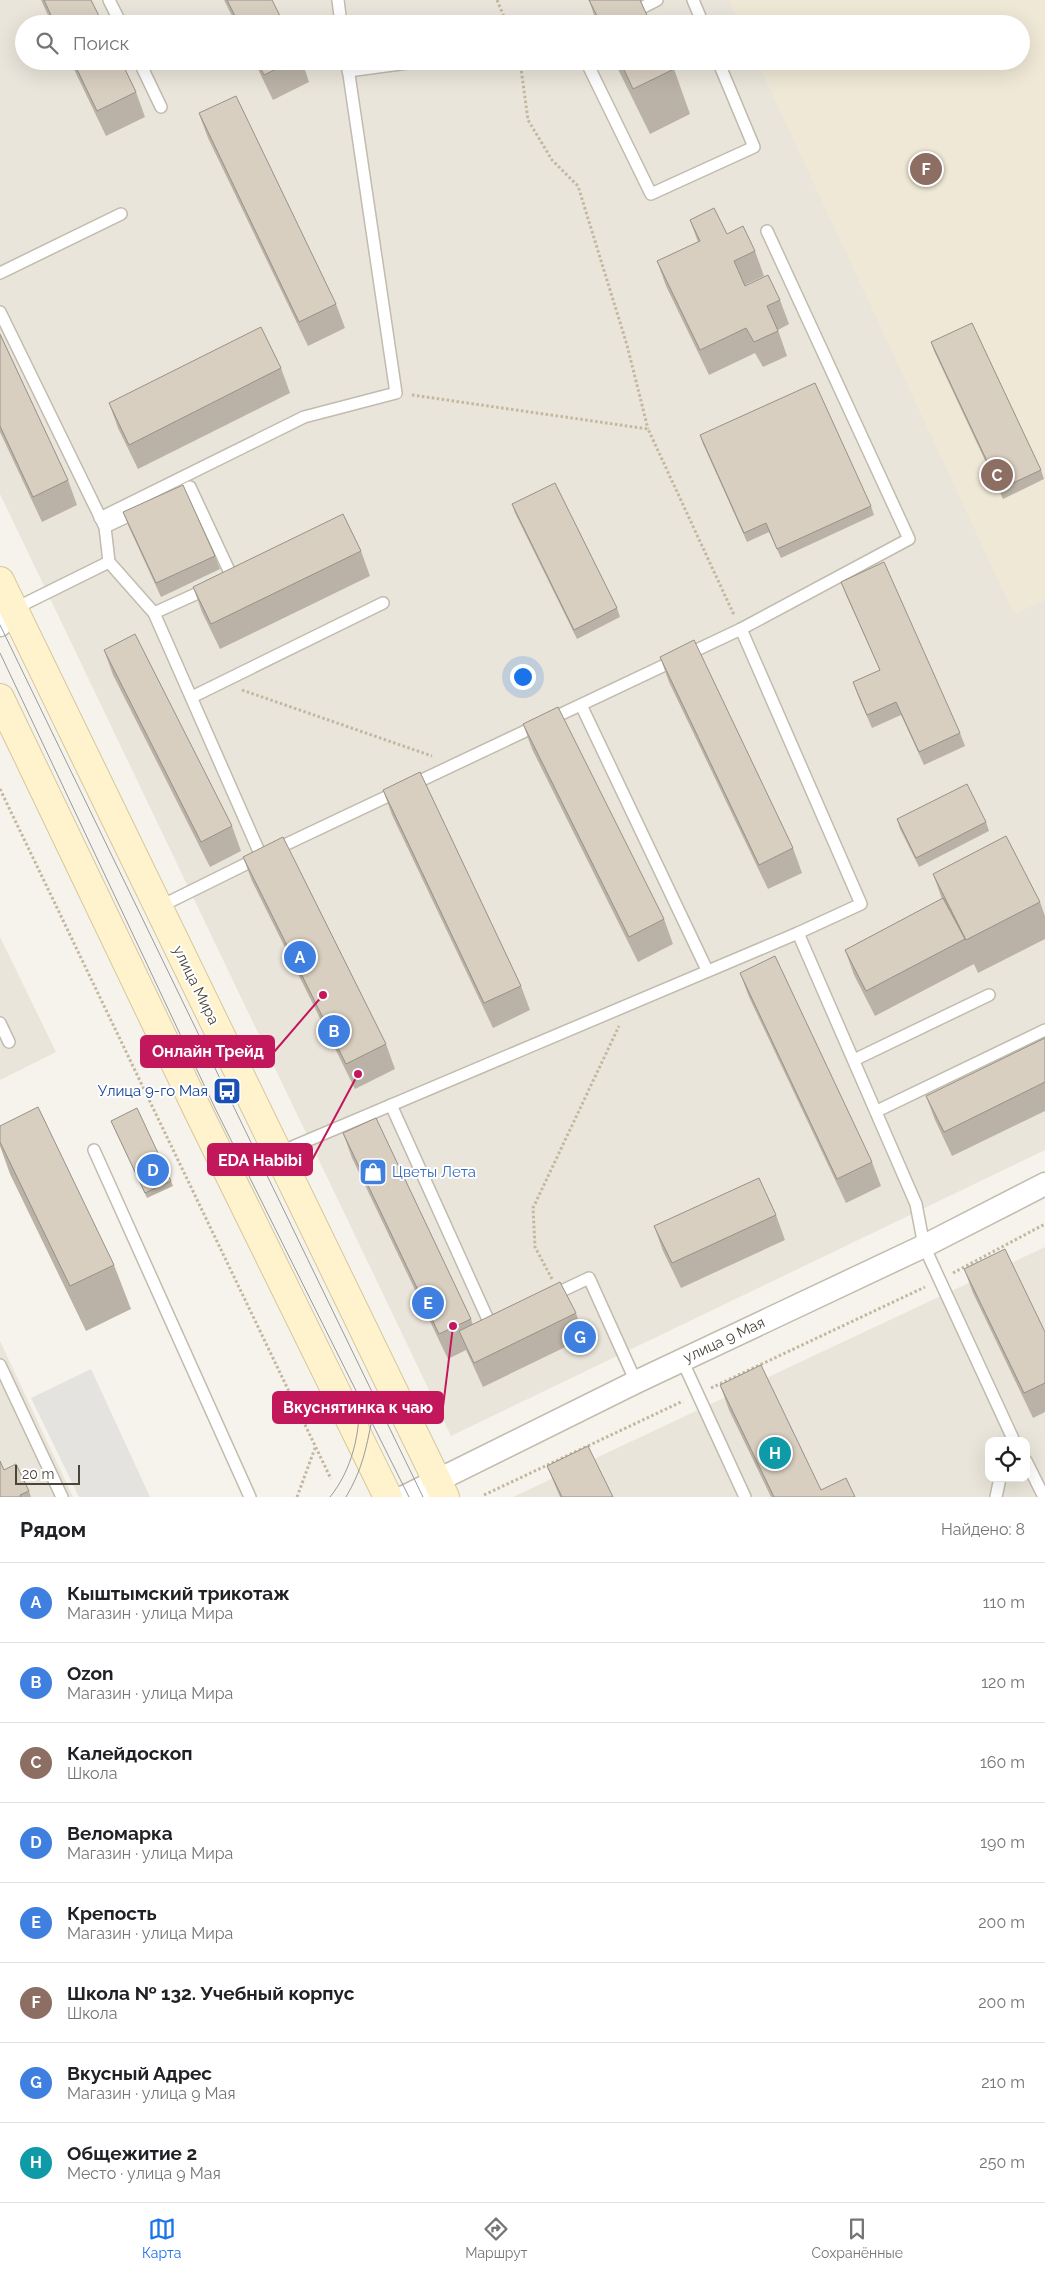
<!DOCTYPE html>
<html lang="ru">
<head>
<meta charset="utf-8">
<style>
	body { margin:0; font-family:Raleway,sans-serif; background:#f6f6f6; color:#202124 }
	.controls { position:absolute; right:15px; bottom:15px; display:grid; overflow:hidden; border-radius:10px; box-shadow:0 5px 20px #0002 }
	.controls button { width:45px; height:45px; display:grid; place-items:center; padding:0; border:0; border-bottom:1px solid #e0e0e0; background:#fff; color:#202124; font:25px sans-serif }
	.scale { position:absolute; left:15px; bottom:12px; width:65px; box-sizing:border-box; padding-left:5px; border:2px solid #4b4439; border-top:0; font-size:14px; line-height:18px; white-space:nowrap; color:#4b4439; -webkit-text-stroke:4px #fff; paint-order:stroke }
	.you { position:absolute; left:522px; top:676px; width:18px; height:18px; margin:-12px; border:4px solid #fff; border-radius:50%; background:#1a73e8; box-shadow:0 0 0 8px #1a73e833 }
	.badge { display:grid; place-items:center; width:32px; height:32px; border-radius:50%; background:#1a73e8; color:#fff; font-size:16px; font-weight:700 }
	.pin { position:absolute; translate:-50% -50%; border:2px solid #fff; box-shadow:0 1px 5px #0006 }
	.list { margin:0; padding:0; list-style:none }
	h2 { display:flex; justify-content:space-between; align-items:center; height:65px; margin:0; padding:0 20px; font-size:21px }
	h2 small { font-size:16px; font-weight:400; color:#757577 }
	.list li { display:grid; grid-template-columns:32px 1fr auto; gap:15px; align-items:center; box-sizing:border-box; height:80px; padding:0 20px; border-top:1px solid #e0e0e0 }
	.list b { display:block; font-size:19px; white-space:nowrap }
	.list p { margin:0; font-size:16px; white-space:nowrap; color:#757577 }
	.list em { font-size:16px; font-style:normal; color:#757577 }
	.icon { flex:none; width:28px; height:28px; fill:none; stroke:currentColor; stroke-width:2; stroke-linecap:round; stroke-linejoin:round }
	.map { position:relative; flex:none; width:1045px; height:1497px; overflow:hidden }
	.search { position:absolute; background:#fff; box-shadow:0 5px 20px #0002; left:15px; right:15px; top:15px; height:55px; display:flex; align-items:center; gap:12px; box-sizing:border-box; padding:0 18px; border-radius:28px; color:#757577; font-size:19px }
	.sheet { height:705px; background:#fff }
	nav { display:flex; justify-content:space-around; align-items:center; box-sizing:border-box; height:70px; border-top:1px solid #e0e0e0; background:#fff; font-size:14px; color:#757577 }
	nav a { display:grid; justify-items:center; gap:2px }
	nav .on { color:#1a73e8 }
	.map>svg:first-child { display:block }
	.residential { fill:#eae5da; fill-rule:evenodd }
	.education { fill:#efe8d6 }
	.parking { fill:#e5e3e0 }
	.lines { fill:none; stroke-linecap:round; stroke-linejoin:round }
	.lane-casing { stroke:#c2bbae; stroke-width:14 }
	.street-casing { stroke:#c2bbae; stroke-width:25 }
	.secondary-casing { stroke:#d6c79b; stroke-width:30 }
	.path { stroke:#c4b79f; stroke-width:3; stroke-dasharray:2.5 2.5; stroke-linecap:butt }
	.lane { stroke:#fff; stroke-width:11 }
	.street { stroke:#fff; stroke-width:22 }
	.secondary { stroke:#fff3cd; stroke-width:28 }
	.tram { stroke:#9a9a9a; stroke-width:1 }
	.wall { fill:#bab2a6 }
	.building { fill:#d8cfc1; stroke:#979187 }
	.labels { text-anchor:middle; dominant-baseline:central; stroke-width:4; stroke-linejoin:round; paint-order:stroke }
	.street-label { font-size:15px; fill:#4b4439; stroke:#fff }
	.transit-label { font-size:15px; fill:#164399; stroke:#fff; text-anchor:end }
	.shop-label { font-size:15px; fill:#366cbe; stroke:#fff; text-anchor:start }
	.leader { fill:none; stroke:#c2185b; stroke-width:2 }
	.callout-dot { fill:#c2185b; stroke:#fff; stroke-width:2 }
	.callout { fill:#c2185b; stroke:#c2185b; stroke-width:2 }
	.callout-label { font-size:16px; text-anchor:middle; font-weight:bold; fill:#fff }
</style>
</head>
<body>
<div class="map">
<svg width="1045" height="1497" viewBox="0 0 1045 1497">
	<rect width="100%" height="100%" fill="#f6f3ec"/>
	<g class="residential">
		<path d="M 0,0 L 1045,0 L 1045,1150 L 451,1436 L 0,494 ZM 24,24 L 1021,24 L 1021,61 L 24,61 Z"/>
		<path d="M 0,937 L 56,1052 L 0,1080 Z"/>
		<path d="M 1045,1247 L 1045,1497 L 513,1497 ZM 989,1441 L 1026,1441 L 1026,1478 L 989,1478 Z"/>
		<path d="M 0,1341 L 73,1497 L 0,1497 Z"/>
	</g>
	<path class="education" d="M 729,0 L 1045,0 L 1045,600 L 1014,614 L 757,61 L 1021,61 L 1021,24 L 740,24 Z"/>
	<path class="parking" d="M 91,1369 L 150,1497 L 79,1497 L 31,1398 Z"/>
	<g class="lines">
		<defs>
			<g id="lane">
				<path d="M 109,0 L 121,24"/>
				<path d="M 338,0 L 341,24"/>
				<path d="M 693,0 L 703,24"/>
				<path d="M 610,24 L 657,0"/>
				<path d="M 139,61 L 161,107"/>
				<path d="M 586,61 L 651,194 L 754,147 L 718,61"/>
				<path d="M 348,71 L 423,61"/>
				<path d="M 0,273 L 121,214"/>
				<path d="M 0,312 L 105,527 L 109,562 L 154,613 L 261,856"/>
				<path d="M 172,496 L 190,487 L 232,577 L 226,580"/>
				<path d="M 100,518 L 304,417 L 396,393 L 347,61"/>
				<path d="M 105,527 L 137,512"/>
				<path d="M 14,609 L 109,562"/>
				<path d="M 154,613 L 209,588"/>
				<path d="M 741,629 L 861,904 L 798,933"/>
				<path d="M 192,697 L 383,603"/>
				<path d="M 581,705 L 707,970"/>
				<path d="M 274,850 L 741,629 L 909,539 L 767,231"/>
				<path d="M 159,907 L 258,858"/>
				<path d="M 0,1023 L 9,1042"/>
				<path d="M 854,1060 L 989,995"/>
				<path d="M 391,1105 L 490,1324 L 497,1320"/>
				<path d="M 877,1111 L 1045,1030"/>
				<path d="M 94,1150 L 250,1497"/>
				<path d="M 278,1153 L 798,933 L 916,1204 L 924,1246 L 1014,1441"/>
				<path d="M 551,1296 L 589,1278 L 636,1382"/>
				<path d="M 682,1360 L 745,1497"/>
				<path d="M 0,1365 L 62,1497"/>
				<path d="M 1026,1461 L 1044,1497"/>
				<path d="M 996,1497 L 1000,1478"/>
			</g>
			<g id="street">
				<path d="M 0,625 L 14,609"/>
				<path d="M 404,1497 L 636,1382 L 924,1246 L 1045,1184"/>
			</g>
			<g id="secondary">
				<path d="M 0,581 L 445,1497"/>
				<path d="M 0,698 L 198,1111 L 388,1497"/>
			</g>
		</defs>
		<use href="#lane" class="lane-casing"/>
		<use href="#street" class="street-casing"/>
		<use href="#secondary" class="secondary-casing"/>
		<g class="path">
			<path d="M 497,0 L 507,24"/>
			<path d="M 520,61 L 528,120 L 552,160 L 578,186 L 627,345 L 648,429"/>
			<path d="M 412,395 L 648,429 L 734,615"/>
			<path d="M 242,690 L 432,756"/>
			<path d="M 0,789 L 331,1479"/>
			<path d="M 953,1273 L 1045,1224"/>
			<path d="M 552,1279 L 535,1247 L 533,1208 L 619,1026"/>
			<path d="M 711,1388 L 925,1287"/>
			<path d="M 484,1495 L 683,1401"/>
			<path d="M 297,1497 L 315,1448"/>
		</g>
		<use href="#lane" class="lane"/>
		<use href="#street" class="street"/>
		<use href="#secondary" class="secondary"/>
		<g class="tram">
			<path d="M 0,625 L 423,1497"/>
			<path d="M 0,653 L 214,1106 L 409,1497"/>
			<path d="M 330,1497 C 352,1470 361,1432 359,1397"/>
			<path d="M 346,1497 C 362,1470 366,1450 372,1419"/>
		</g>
	</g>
	<g class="wall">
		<path d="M 41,0 L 91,0 L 103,24 L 52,24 Z"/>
		<path d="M 224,0 L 272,0 L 284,24 L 236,24 Z"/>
		<path d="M 589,0 L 640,0 L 651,24 L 597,24 Z"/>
		<path d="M 70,61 L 121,61 L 136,92 L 145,117 L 106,136 Z"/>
		<path d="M 254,61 L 302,61 L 309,82 L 273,100 Z"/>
		<path d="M 614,61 L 670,61 L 674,69 L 690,114 L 650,134 Z"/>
		<path d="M 199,114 L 336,304 L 345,328 L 308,346 L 208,138 Z"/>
		<path d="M 690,220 L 727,234 L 755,251 L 764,276 L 745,285 L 745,286 L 780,300 L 789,324 L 778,330 L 787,356 L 763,367 L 755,353 L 709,375 L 666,286 L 657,261 L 698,242 Z"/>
		<path d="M 0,334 L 68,480 L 77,505 L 42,522 L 0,432 Z"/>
		<path d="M 931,342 L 1041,470 L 1044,479 L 1003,499 L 934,351 Z"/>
		<path d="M 281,368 L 290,393 L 138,469 L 118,428 L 109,403 Z"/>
		<path d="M 700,435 L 871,506 L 874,515 L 781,558 L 769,532 L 747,542 L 703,444 Z"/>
		<path d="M 512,504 L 617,608 L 620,617 L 577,639 L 515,513 Z"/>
		<path d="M 123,512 L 215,556 L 220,569 L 161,597 L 128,525 Z"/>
		<path d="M 361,551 L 370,576 L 220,649 L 202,612 L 193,587 Z"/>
		<path d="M 841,582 L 960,733 L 965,746 L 924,765 L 901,715 L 872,728 L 858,696 L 853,682 L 880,670 L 846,595 Z"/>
		<path d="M 104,650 L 232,826 L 241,851 L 210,867 L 113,675 Z"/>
		<path d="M 660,657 L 793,848 L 802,873 L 768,889 L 669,682 Z"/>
		<path d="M 523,724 L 664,919 L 673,944 L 638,962 L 532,749 Z"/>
		<path d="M 383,790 L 521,986 L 530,1010 L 493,1028 L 392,815 Z"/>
		<path d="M 897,819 L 986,822 L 989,831 L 919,867 L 900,829 Z"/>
		<path d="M 243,857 L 386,1044 L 395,1069 L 355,1089 L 252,881 Z"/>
		<path d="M 933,874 L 1040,902 L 1045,916 L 1045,939 L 978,973 L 974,964 L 875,1016 L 854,975 L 845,950 L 942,899 Z"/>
		<path d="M 740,973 L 872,1162 L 881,1186 L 846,1203 L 749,997 Z"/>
		<path d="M 1045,1038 L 1045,1111 L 952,1156 L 935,1120 L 926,1096 Z"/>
		<path d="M 111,1121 L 171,1181 L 173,1186 L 147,1198 Z"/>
		<path d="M 0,1126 L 114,1265 L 131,1309 L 86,1331 L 10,1174 L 0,1146 Z"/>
		<path d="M 343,1133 L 471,1319 L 473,1325 L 576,1313 L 584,1338 L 483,1387 L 466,1350 L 448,1359 L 352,1158 Z"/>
		<path d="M 776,1215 L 785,1240 L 681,1288 L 663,1251 L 654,1226 Z"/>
		<path d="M 964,1269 L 1045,1332 L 1045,1412 L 1033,1418 L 973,1293 Z"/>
		<path d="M 720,1385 L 821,1490 L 855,1497 L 771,1497 L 729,1410 Z"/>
		<path d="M 547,1466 L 613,1497 L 560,1497 Z"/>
		<path d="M 4,1470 L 29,1491 L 31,1497 L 0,1497 Z"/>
	</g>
	<g class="building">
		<path d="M 44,0 L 91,0 L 103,24 L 55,24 Z"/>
		<path d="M 227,0 L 272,0 L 284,24 L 239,24 Z"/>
		<path d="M 589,0 L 640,0 L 651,24 L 601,24 Z"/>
		<path d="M 73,61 L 121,61 L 136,92 L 97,111 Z"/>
		<path d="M 257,61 L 293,61 L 264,75 Z"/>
		<path d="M 620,61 L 670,61 L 674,69 L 633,89 Z"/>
		<path d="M 236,96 L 336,304 L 299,322 L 199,113 Z"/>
		<path d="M 714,208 L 727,234 L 743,226 L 755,251 L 734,261 L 745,286 L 768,275 L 780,300 L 767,306 L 778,331 L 754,342 L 746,328 L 700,350 L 657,261 L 700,241 L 690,220 Z"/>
		<path d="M 972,323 L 1041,470 L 1000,489 L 931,342 Z"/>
		<path d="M 261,327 L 281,368 L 129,445 L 109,403 Z"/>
		<path d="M 0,334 L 68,480 L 33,497 L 0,426 Z"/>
		<path d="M 815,383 L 871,506 L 777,549 L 766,523 L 744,533 L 700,435 Z"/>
		<path d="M 555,483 L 617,608 L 574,630 L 512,504 Z"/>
		<path d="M 183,485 L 215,556 L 156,583 L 123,512 Z"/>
		<path d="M 343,514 L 361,551 L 211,624 L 193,587 Z"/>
		<path d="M 884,562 L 960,733 L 919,752 L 896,702 L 867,715 L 853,682 L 880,670 L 841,582 Z"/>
		<path d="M 135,634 L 232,826 L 201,842 L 104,650 Z"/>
		<path d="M 694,640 L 793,848 L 759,865 L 660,657 Z"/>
		<path d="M 558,707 L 664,919 L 629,937 L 523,724 Z"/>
		<path d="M 420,772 L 521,986 L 484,1003 L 383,790 Z"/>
		<path d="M 967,784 L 986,822 L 916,858 L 897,819 Z"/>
		<path d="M 1006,836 L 1040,902 L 966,940 L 933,874 Z"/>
		<path d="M 283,837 L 386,1044 L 346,1064 L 243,857 Z"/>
		<path d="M 943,898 L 965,939 L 866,991 L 845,950 Z"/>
		<path d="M 775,956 L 872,1162 L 837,1179 L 740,973 Z"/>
		<path d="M 1045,1038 L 1045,1082 L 944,1132 L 926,1096 Z"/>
		<path d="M 38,1107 L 114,1265 L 70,1286 L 0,1142 L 0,1126 Z"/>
		<path d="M 137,1108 L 171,1181 L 145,1193 L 111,1121 Z"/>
		<path d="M 376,1118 L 471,1319 L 439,1334 L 343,1133 Z"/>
		<path d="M 759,1178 L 776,1215 L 672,1263 L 654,1226 Z"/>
		<path d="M 1005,1249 L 1045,1332 L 1045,1383 L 1024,1393 L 964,1269 Z"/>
		<path d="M 560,1282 L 576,1313 L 474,1363 L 459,1331 Z"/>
		<path d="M 761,1365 L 821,1490 L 846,1478 L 855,1497 L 774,1497 L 720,1385 Z"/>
		<path d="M 588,1446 L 613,1497 L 562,1497 L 547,1466 Z"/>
		<path d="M 0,1461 L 4,1470 L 16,1464 L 29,1491 L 20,1495 L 21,1497 L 0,1497 Z"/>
	</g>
	<defs>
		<symbol id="bus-square" viewBox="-11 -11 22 22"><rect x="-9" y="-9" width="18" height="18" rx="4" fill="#1a4fb4" stroke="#fff"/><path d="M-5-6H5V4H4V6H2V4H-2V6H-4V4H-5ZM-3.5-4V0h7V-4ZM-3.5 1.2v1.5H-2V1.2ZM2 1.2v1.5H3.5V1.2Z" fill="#fff"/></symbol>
		<symbol id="shop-square" viewBox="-11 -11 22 22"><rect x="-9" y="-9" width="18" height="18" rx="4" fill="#3f7fe0" stroke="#fff"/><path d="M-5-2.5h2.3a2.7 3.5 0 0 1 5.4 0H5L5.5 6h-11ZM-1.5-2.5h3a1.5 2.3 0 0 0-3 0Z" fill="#fff"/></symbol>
	</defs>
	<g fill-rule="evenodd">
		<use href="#bus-square" x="211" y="1075" width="32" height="32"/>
		<use href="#shop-square" x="357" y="1156" width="32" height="32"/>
	</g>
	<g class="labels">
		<g class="street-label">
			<text transform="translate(196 985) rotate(64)">улица Мира</text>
			<text transform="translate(724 1340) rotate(-25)">улица 9 Мая</text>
		</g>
		<g class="transit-label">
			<text x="208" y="1091">Улица 9-го Мая</text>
		</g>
		<g class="shop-label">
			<text x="392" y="1172">Цветы Лета</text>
		</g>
	</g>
	<path class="leader" d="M323 995L274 1052M358 1074L312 1160M453 1326L443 1407"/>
	<g class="callout-dot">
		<circle cx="323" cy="995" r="5"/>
		<circle cx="358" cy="1074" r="5"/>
		<circle cx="453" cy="1326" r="5"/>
	</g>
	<g class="callout">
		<rect x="141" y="1036" width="133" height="31" rx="5"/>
		<rect x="208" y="1144" width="104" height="31" rx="5"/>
		<rect x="273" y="1392" width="170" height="31" rx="5"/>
	</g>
	<g class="callout-label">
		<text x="208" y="1057">Онлайн Трейд</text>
		<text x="260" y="1166">EDA Habibi</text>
		<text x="358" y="1413">Вкуснятинка к чаю</text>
	</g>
</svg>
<div class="controls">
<button><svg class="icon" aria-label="locate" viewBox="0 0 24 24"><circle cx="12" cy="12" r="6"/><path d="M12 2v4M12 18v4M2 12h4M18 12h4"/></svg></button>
</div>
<div class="scale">20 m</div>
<div class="you"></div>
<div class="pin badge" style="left:300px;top:957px;background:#3f7fe0">A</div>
<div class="pin badge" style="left:334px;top:1031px;background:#3f7fe0">B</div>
<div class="pin badge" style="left:997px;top:475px;background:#8d6e63">C</div>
<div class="pin badge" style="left:153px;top:1170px;background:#3f7fe0">D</div>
<div class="pin badge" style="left:428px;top:1303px;background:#3f7fe0">E</div>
<div class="pin badge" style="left:926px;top:169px;background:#8d6e63">F</div>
<div class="pin badge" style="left:580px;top:1337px;background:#3f7fe0">G</div>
<div class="pin badge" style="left:775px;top:1453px;background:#0f9aa8">H</div>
<div class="search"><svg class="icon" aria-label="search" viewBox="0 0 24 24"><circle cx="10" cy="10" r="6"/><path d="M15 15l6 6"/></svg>Поиск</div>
</div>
<section class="sheet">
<h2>Рядом<small>Найдено: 8</small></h2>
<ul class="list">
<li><span class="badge" style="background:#3f7fe0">A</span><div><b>Кыштымский трикотаж</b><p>Магазин · улица Мира</p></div><em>110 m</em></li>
<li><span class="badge" style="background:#3f7fe0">B</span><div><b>Ozon</b><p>Магазин · улица Мира</p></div><em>120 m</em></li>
<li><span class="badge" style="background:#8d6e63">C</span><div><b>Калейдоскоп</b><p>Школа</p></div><em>160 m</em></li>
<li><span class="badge" style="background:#3f7fe0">D</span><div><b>Веломарка</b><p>Магазин · улица Мира</p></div><em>190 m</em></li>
<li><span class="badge" style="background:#3f7fe0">E</span><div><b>Крепость</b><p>Магазин · улица Мира</p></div><em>200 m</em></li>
<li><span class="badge" style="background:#8d6e63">F</span><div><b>Школа № 132. Учебный корпус</b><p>Школа</p></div><em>200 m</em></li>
<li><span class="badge" style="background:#3f7fe0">G</span><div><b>Вкусный Адрес</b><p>Магазин · улица 9 Мая</p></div><em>210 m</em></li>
<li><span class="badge" style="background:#0f9aa8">H</span><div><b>Общежитие 2</b><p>Место · улица 9 Мая</p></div><em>250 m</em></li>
</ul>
</section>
<nav>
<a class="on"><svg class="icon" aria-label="map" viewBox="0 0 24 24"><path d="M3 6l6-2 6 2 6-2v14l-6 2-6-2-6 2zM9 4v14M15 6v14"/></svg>Карта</a>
<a><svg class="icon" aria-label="directions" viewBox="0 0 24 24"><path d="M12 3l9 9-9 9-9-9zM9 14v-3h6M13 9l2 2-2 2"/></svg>Маршрут</a>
<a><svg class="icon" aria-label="saved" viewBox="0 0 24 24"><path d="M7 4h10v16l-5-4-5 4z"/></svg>Сохранённые</a>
</nav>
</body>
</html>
